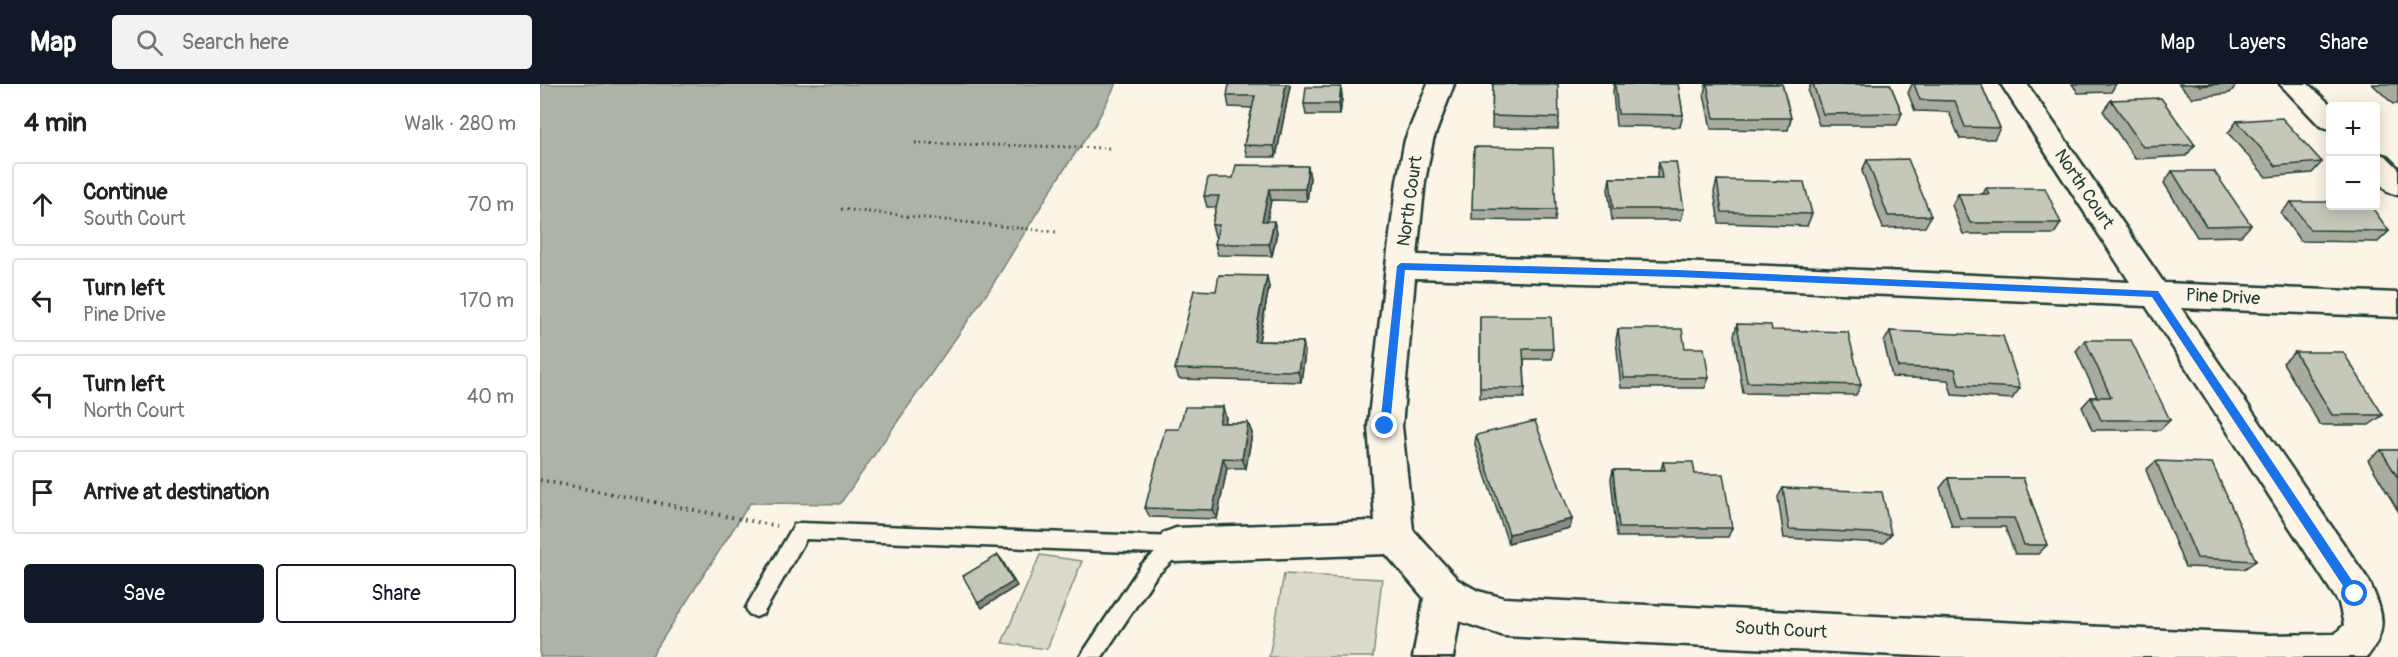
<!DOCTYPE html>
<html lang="en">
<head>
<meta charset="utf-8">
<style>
	body { margin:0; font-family:Pangolin,sans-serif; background:#f2f2f2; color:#202124 }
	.controls { position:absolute; right:18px; top:18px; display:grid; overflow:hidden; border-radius:6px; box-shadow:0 3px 15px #0003 }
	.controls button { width:54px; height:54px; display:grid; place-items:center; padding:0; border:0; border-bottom:2px solid #e0e0e0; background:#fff; color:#202124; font:30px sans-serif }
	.stop { position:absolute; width:18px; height:18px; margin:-14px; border:4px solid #1a73e8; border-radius:50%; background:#fff }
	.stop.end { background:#1a73e8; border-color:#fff; box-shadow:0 2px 6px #0008 }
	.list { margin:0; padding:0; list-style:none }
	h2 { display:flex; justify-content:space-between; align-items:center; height:78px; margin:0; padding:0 24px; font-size:26px }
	h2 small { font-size:20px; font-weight:400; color:#757577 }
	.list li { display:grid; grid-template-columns:39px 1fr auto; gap:18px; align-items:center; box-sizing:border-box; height:84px; margin:0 12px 12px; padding:0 12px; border:2px solid #e0e0e0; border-radius:6px }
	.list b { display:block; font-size:22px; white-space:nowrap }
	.list p { margin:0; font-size:20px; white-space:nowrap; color:#757577 }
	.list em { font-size:20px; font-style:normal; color:#757577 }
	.actions { display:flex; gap:12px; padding:18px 24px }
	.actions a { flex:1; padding:14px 0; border:2px solid #111827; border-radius:6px; text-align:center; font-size:21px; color:#111827 }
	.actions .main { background:#111827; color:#fff }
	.icon { flex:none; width:33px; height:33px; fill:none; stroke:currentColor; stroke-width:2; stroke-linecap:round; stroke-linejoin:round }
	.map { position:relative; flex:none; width:1858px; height:573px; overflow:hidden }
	header { display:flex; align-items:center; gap:36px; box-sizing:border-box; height:84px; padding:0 30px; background:#111827; color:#fff }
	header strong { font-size:28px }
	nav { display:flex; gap:33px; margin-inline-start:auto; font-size:21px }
	.search { width:420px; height:54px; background:#f2f2f2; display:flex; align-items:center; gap:15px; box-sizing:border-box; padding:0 21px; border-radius:6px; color:#757577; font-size:22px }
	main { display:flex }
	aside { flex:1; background:#fff }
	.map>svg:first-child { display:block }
	.green { fill:#dcdacc; stroke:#7e8c80; stroke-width:1.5 }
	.water { fill:#aeb3a7; stroke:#758479; stroke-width:1.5 }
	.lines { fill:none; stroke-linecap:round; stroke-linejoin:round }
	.service-casing { stroke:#1f3d34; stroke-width:5 }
	.minor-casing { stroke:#1f3d34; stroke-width:5 }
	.secondary-casing { stroke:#1f3d34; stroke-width:5 }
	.path-far1 { stroke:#1f3d34; stroke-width:3; stroke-dasharray:1.5 4; stroke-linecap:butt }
	.path { stroke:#1f3d34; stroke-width:4; stroke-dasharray:1.5 5; stroke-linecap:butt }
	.service { fill:#fcf5e5; fill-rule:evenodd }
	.minor { fill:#fcf5e5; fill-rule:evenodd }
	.secondary { fill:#fcf5e5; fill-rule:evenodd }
	.wall { fill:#a9ab9f; stroke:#1f3d34; stroke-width:1.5 }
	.shaded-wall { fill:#8a8b82; stroke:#1f3d34; stroke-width:1.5 }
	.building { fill:#c5c7b9; stroke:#1f3d34; stroke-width:1.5 }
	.route { fill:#1a73e8 }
	.labels { text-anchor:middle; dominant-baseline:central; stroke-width:4.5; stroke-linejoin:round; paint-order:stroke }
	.street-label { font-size:18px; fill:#1f3d34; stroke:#fcf5e5 }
</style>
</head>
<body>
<header>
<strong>Map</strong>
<div class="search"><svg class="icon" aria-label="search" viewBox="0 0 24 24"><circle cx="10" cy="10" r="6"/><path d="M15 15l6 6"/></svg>Search here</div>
<nav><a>Map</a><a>Layers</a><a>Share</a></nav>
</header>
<main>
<aside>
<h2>4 min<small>Walk · 280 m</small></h2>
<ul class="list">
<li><svg class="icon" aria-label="ahead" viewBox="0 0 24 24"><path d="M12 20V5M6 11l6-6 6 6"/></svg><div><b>Continue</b><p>South Court</p></div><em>70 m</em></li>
<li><svg class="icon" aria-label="left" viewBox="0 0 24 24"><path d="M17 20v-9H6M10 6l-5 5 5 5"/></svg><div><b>Turn left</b><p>Pine Drive</p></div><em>170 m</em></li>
<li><svg class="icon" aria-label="left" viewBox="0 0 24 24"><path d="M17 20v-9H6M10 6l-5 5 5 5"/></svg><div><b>Turn left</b><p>North Court</p></div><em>40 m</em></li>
<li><svg class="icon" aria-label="arrive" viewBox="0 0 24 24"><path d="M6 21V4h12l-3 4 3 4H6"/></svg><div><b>Arrive at destination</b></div></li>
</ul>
<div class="actions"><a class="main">Save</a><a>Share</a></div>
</aside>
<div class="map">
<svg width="1858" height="573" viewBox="0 0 1858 573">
	<rect width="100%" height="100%" fill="#fcf5e5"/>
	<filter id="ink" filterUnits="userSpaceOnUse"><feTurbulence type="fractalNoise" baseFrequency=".0167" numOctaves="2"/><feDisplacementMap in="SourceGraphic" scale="12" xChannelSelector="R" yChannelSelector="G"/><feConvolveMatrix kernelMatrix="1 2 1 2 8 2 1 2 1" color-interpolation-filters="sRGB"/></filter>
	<g filter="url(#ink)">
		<g class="green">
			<path d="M 500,471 L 542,477 L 507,565 L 462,559 Z"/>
			<path d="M 744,490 L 842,495 L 833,573 L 729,573 Z"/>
		</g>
		<path class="water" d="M 0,0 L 576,0 L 555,41 L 519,93 L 450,205 L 300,420 L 210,419 L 111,573 L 0,573 Z"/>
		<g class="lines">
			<defs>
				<path id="service" d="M 261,439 L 636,453 L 643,455 L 645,461 L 643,467 L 616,492 L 562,573 L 540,573 L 602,480 L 615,469 L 266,455 L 223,530 L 216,533 L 209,530 L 206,524 L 209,518 L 254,441 Z"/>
				<path id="minor" d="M 888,0 L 914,0 L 893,56 L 885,97 L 877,171 L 1138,178 L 1590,198 L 1461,0 L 1487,0 L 1624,199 L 1858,209 L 1858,233 L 1641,224 L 1829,497 C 1842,527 1850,545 1827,573 L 1398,573 L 964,552 L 919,537 L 913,573 L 873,573 L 884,514 L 846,470 L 636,478 L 623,473 L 617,461 L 623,449 L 636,444 L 835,437 L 828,342 L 846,182 L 857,97 L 865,56 ZM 875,194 L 1138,202 L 1606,222 L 1799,519 L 1804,541 L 1795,550 L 1729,551 L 964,514 L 938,507 L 918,496 L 873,446 L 862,342 Z"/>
				<g id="secondary">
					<path d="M 1740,0 L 1768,0 L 1792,22 L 1790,45 L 1780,42 Z"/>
					<path d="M 1836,69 L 1846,72 L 1858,84 L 1858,111 L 1848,108 L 1836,95 Z"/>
				</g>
			</defs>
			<use href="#service" class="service-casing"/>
			<use href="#minor" class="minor-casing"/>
			<use href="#secondary" class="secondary-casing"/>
			<g class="path-far1">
				<path d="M 375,59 L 569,64"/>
				<path d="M 301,125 L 516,148"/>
			</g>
			<path class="path" d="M 0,396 L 237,442"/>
			<use href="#service" class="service"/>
			<use href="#minor" class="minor"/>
			<use href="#secondary" class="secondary"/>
		</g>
		<g class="wall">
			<path d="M 953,0 L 1019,34 L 1018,45 L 952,44 Z"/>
			<path d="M 1074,0 L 1138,0 L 1143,31 L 1140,43 L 1076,42 L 1073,8 Z"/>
			<path d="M 1166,0 L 1242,0 L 1251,34 L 1248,46 L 1171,45 L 1164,10 Z"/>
			<path d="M 1271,0 L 1350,0 L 1362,29 L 1357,41 L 1279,41 L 1268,8 Z"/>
			<path d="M 1372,0 L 1441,0 L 1460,44 L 1454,55 L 1420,55 L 1409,28 L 1375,27 L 1368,9 Z"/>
			<path d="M 1532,0 L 1576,0 L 1571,8 L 1538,9 Z"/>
			<path d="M 1639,0 L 1697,0 L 1690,9 L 1652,14 Z"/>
			<path d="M 1832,0 L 1858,0 L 1858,20 L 1853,20 Z"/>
			<path d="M 750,2 L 736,73 L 707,73 L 704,61 L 712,24 L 689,23 L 687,12 Z"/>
			<path d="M 801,3 L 802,14 L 800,31 L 766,31 L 764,20 Z"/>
			<path d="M 1571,16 L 1655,61 L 1646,72 L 1595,75 L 1563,27 Z"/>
			<path d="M 1697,37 L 1782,78 L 1772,89 L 1726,93 L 1688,49 Z"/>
			<path d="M 934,63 L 1016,126 L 1015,137 L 932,136 Z"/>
			<path d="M 1327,76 L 1391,132 L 1385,143 L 1343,144 L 1322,87 Z"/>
			<path d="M 1119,78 L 1144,125 L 1141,136 L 1072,136 L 1068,105 L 1070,94 L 1117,94 L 1117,89 Z"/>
			<path d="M 1632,87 L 1711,141 L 1701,152 L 1657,153 L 1624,99 Z"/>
			<path d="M 693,94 L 770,94 L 767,117 L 731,116 L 727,137 L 737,148 L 732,172 L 678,171 L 675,160 L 676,152 L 675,152 L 672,141 L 676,123 L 667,123 L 664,112 Z"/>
			<path d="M 1177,96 L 1272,130 L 1267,142 L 1179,139 L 1174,108 Z"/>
			<path d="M 1446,104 L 1521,139 L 1514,150 L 1423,150 L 1412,121 L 1418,110 L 1443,110 Z"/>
			<path d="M 1751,118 L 1849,147 L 1838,158 L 1760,157 L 1741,129 Z"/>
			<path d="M 729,203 L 719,257 L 763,258 L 765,268 L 761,298 L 639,295 L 635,285 L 676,207 Z"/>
			<path d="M 940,233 L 1013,265 L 1012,275 L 984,275 L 985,304 L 984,314 L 940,314 Z"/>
			<path d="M 1197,240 L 1321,301 L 1316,311 L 1203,309 L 1194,251 Z"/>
			<path d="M 1078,245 L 1145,264 L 1169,294 L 1165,304 L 1081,304 L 1076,256 Z"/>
			<path d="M 1350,247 L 1480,304 L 1472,315 L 1412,311 L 1408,296 L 1352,293 L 1344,258 Z"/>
			<path d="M 1545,256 L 1630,336 L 1620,346 L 1552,346 L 1542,323 L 1551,313 L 1557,313 L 1536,267 Z"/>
			<path d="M 1755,268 L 1843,331 L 1829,341 L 1780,341 L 1743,279 Z"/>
			<path d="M 686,334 L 685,339 L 708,339 L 712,349 L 706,384 L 687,384 L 677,435 L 610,433 L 605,424 L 639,345 Z"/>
			<path d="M 936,351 L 1032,435 L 1030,444 L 968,459 L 935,361 Z"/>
			<path d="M 1841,366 L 1858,366 L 1858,427 L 1828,376 Z"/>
			<path d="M 1616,377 L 1716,477 L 1704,485 L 1645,483 L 1606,386 Z"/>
			<path d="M 1123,378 L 1155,390 L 1192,444 L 1188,453 L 1077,453 L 1071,395 L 1073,386 L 1121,386 Z"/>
			<path d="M 1408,394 L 1483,394 L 1507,461 L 1498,470 L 1475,470 L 1465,443 L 1412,443 L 1400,404 Z"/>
			<path d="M 1243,404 L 1351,450 L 1344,459 L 1244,454 L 1238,413 Z"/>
		</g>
		<g class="shaded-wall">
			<path d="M 746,0 L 749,0 L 750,2 L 736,73 L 734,62 Z"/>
			<path d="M 801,3 L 802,14 L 800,31 L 799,20 Z"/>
			<path d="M 768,82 L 770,94 L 767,117 L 765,105 Z"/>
			<path d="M 729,105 L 731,116 L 725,148 L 722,137 Z"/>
			<path d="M 734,137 L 737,148 L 732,172 L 729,160 Z"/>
			<path d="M 727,192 L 729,203 L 717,267 L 714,257 Z"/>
			<path d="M 763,258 L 765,268 L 761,298 L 758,287 Z"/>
			<path d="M 683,323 L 686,334 L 683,349 L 679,339 Z"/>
			<path d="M 708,339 L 712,349 L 706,384 L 702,375 Z"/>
			<path d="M 683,374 L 687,384 L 677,435 L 673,426 Z"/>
			<path d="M 1032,435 L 1030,444 L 968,459 L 969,450 Z"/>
			<path d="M 458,471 L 462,476 L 477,502 L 442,524 L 438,519 Z"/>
		</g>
		<g class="building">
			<path d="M 689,0 L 746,0 L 734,62 L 704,61 L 715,12 L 687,12 Z"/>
			<path d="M 953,0 L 1018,0 L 1019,34 L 952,32 Z"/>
			<path d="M 1075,0 L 1138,0 L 1143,31 L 1078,30 Z"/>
			<path d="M 1167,0 L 1242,0 L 1251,34 L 1174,34 Z"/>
			<path d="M 1273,0 L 1350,0 L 1362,29 L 1283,30 Z"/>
			<path d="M 1374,0 L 1441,0 L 1460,44 L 1425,43 L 1415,17 L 1380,16 Z"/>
			<path d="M 1658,0 L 1678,0 L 1660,2 Z"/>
			<path d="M 766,3 L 801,3 L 799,20 L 764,20 Z"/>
			<path d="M 1621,14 L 1655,61 L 1603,63 L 1571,16 Z"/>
			<path d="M 1742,34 L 1782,78 L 1736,82 L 1697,37 Z"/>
			<path d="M 934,63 L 1013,64 L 1016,126 L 932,125 Z"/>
			<path d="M 1368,75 L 1391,132 L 1348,132 L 1327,76 Z"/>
			<path d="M 1119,78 L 1136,78 L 1144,125 L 1073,125 L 1070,94 L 1122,94 Z"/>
			<path d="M 696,81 L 768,82 L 765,105 L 729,105 L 722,137 L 734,137 L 729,160 L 675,160 L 679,141 L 672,141 L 679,112 L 664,112 L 668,94 L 693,94 Z"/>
			<path d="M 1632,87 L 1674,87 L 1711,141 L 1666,142 Z"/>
			<path d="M 1177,96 L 1264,98 L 1272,130 L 1182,128 Z"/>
			<path d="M 1446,104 L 1505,104 L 1521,139 L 1430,139 L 1418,110 L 1449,110 Z"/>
			<path d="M 1751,118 L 1791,118 L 1791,122 L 1831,122 L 1849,147 L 1770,146 Z"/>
			<path d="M 679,191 L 727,192 L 714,257 L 763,258 L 758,287 L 635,285 L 654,206 L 676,207 Z"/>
			<path d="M 940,233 L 1011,233 L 1013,265 L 983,265 L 985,304 L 940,304 Z"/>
			<path d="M 1197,240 L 1231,241 L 1232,246 L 1308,248 L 1321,301 L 1207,298 Z"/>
			<path d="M 1078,245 L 1142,245 L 1145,264 L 1164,264 L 1169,294 L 1084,294 Z"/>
			<path d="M 1350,247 L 1463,252 L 1480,304 L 1419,301 L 1415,285 L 1358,283 Z"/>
			<path d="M 1545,256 L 1591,256 L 1630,336 L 1561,336 L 1551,313 L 1571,313 Z"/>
			<path d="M 1755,268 L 1803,268 L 1843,331 L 1792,331 Z"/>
			<path d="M 645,323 L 683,323 L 679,339 L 708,339 L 702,375 L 683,374 L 673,426 L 605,424 L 625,345 L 639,345 Z"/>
			<path d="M 995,337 L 1032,435 L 969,450 L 936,351 Z"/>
			<path d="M 1841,366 L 1858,366 L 1858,394 Z"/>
			<path d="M 1616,377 L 1672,379 L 1716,477 L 1657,474 Z"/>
			<path d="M 1123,378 L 1153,378 L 1155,390 L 1183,390 L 1192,444 L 1079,444 L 1073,386 L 1125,386 Z"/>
			<path d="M 1408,394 L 1483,394 L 1507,461 L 1484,461 L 1474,434 L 1420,434 Z"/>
			<path d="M 1243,404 L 1342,408 L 1351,450 L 1249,445 Z"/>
			<path d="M 458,471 L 473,498 L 438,519 L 423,492 Z"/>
		</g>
	</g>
	<path class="route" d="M 861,179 L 1138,186 L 1618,207 L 1821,510 L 1819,514 L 1811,514 L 1612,213 L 1138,193 L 865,186 L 850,342 L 845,346 L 840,342 L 857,182 Z"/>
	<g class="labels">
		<g class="street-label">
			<text transform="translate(1544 105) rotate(56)">North Court</text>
			<text transform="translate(870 117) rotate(-82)">North Court</text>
			<text transform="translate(1683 213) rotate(3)">Pine Drive</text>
			<text transform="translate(1241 546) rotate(3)">South Court</text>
		</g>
	</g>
</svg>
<div class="controls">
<button>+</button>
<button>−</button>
</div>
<div class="stop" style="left:1815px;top:510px"></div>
<div class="stop end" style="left:845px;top:342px"></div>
</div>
</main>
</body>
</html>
